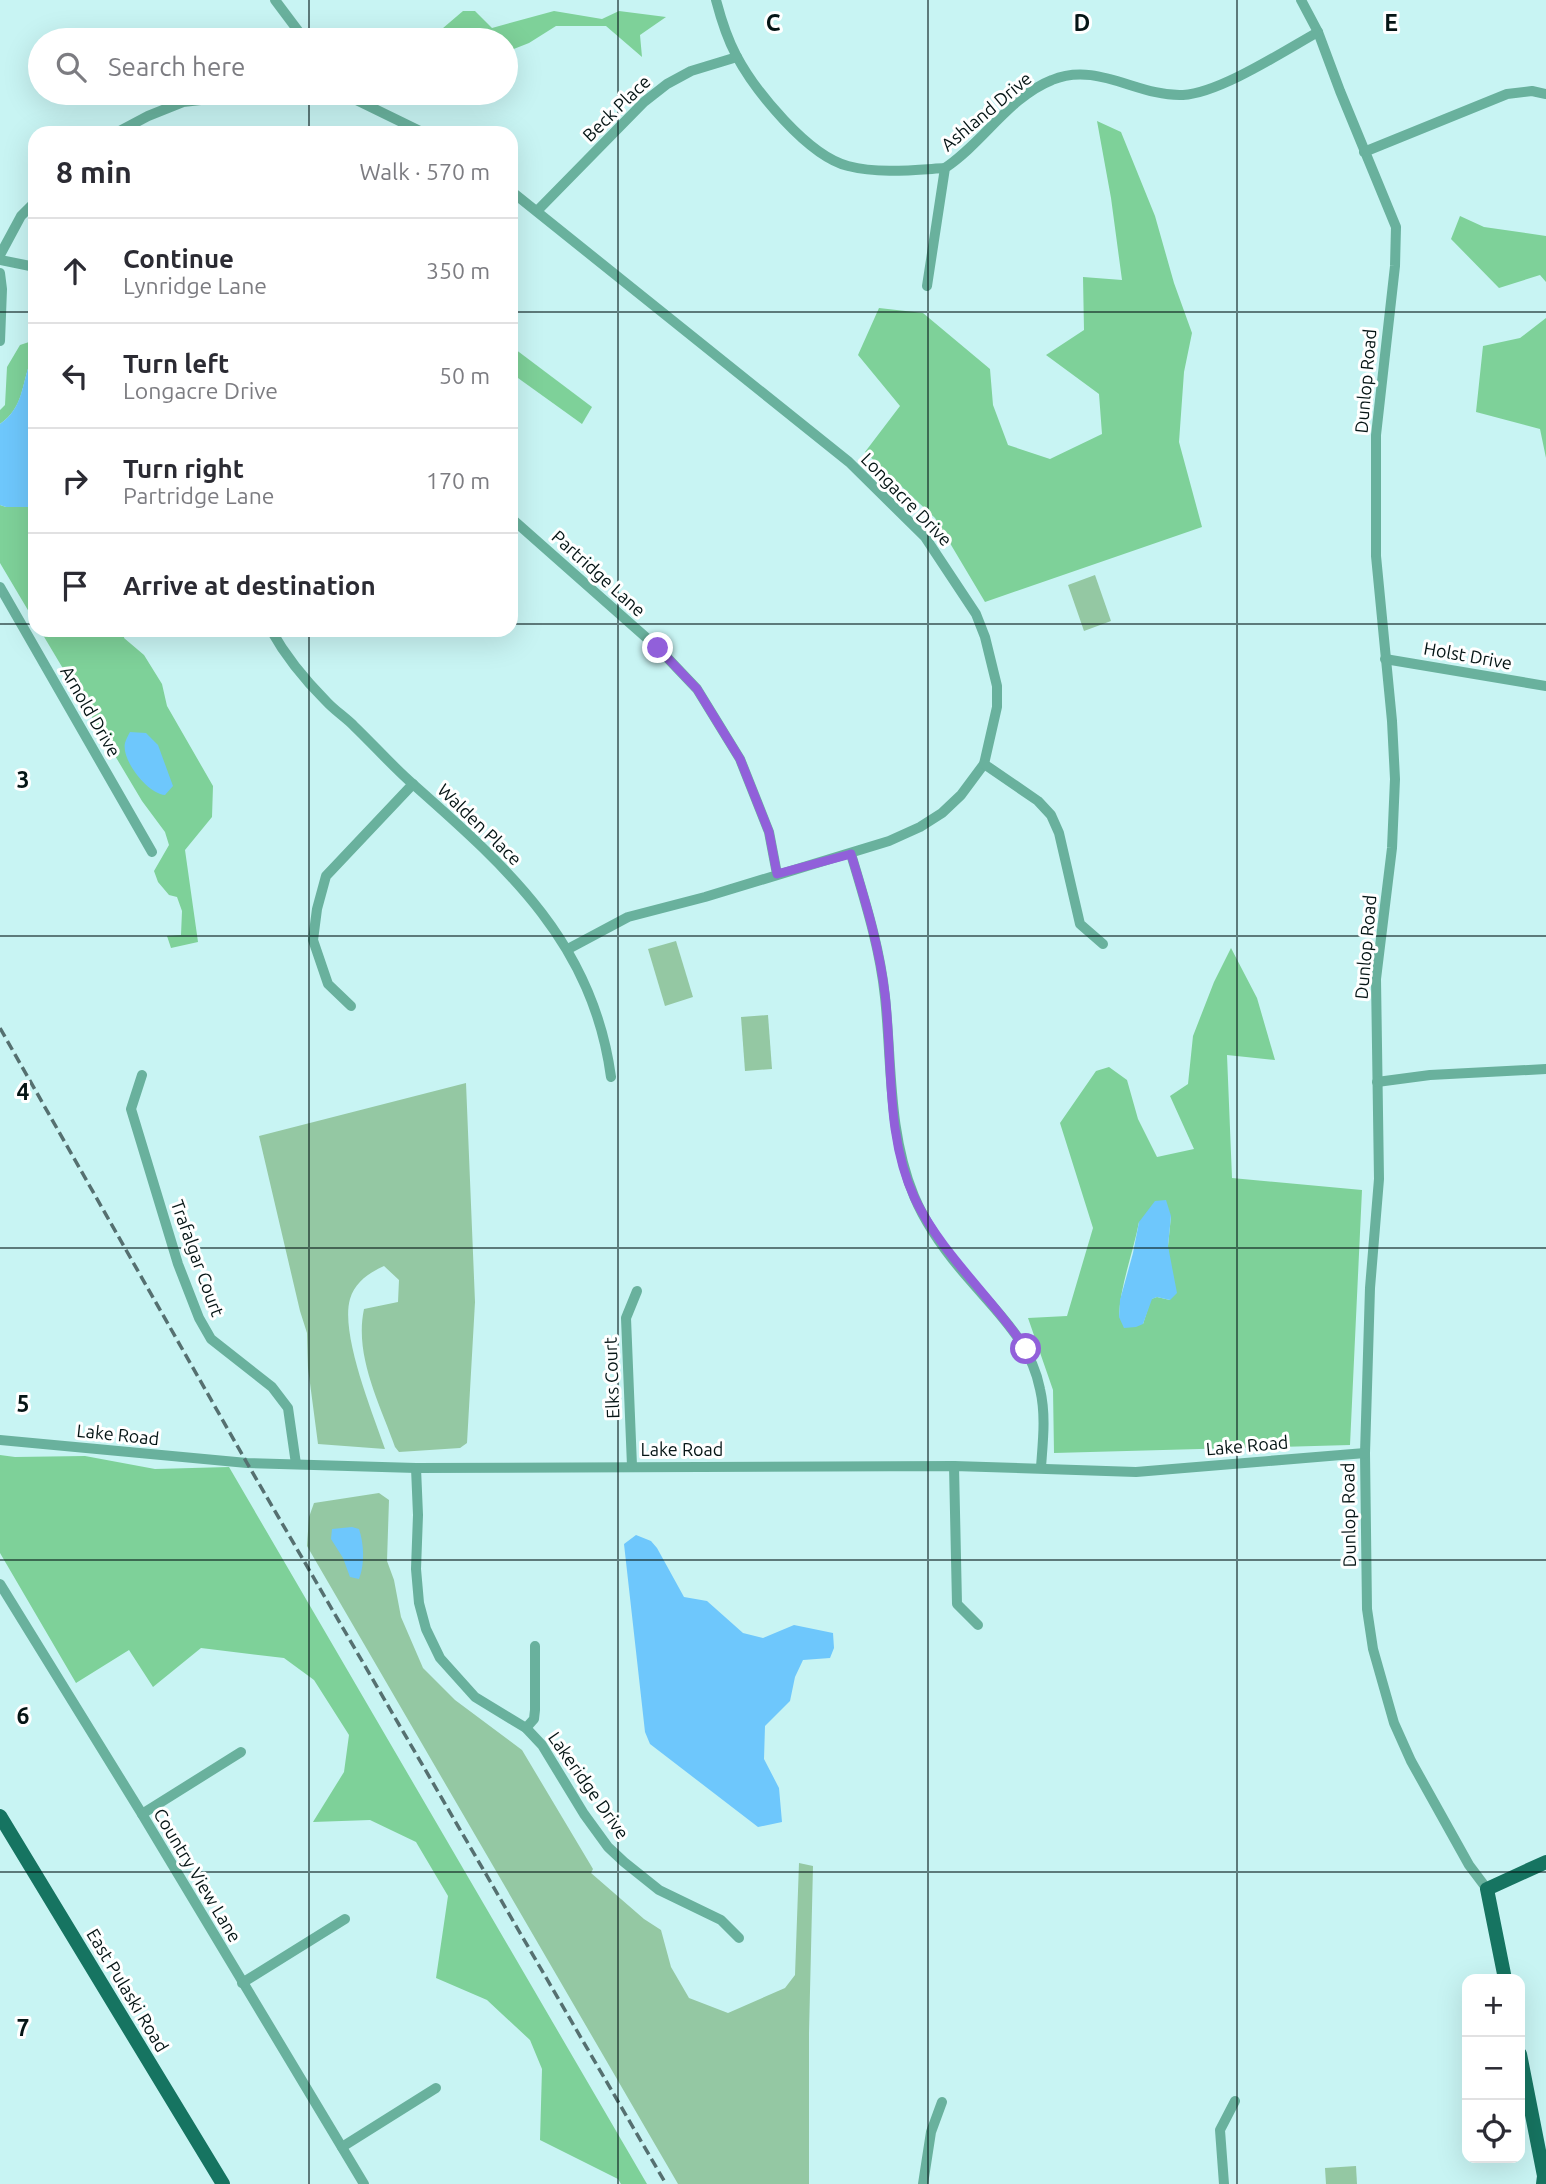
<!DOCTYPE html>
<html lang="en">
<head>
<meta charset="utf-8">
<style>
	body { margin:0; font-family:Ubuntu,sans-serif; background:#f2f2f3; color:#2b2b33 }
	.controls { position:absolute; right:21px; bottom:21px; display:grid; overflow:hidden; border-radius:14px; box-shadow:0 7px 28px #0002 }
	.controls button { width:63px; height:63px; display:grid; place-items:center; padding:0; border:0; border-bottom:2px solid #e1e1e2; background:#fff; color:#2b2b33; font:35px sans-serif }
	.stop { position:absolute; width:21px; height:21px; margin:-16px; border:5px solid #9160da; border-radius:50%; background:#fff }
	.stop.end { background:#9160da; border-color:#fff; box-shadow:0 2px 7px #0008 }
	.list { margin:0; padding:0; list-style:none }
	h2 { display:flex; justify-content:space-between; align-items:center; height:91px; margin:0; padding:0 28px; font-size:30px }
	h2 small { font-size:23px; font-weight:400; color:#7c7c81 }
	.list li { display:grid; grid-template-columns:46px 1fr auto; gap:21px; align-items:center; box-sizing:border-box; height:105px; padding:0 28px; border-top:2px solid #e1e1e2 }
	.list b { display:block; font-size:26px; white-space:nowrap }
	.list p { margin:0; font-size:23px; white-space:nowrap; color:#7c7c81 }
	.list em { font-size:23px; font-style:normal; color:#7c7c81 }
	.icon { flex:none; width:38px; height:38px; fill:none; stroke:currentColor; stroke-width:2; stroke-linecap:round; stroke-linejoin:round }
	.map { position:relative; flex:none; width:1546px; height:2184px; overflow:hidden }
	.search { position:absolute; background:#fff; box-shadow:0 7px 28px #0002; left:28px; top:28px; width:490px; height:77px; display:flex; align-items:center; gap:18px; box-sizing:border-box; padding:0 24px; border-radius:38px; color:#7c7c81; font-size:26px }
	.panel { position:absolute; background:#fff; box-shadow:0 7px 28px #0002; left:28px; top:126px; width:490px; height:511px; border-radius:21px }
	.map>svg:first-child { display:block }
	.green { fill:#94c8a3 }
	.forest { fill:#7ed199; fill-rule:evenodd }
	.water { fill:#6ec7fc }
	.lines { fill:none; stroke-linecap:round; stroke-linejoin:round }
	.minor { stroke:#69b19d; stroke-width:10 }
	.major { stroke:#167461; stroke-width:14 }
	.rail { stroke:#557070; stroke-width:3.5; stroke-dasharray:10 5; stroke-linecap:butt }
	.route { stroke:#9160da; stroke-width:9 }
	.grid { fill:none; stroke:#051515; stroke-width:2; stroke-opacity:0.55 }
	.labels { text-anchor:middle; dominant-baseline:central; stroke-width:6; stroke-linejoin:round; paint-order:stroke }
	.street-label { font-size:18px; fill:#051515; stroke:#fff }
	.grid-label { font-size:23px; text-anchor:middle; font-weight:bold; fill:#051515; stroke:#fff; stroke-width:6; stroke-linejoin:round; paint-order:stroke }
</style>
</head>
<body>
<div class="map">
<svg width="1546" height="2184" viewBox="0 0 1546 2184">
	<rect width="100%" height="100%" fill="#c8f4f3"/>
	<g class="green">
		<path d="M 1095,575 L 1111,621 L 1084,631 L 1068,585 Z"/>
		<path d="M 676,941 L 693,997 L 665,1006 L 648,949 Z"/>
		<path d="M 768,1015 L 772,1069 L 745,1071 L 741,1017 Z"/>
		<path d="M 466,1083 L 475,1302 L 467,1443 L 460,1448 L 399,1452 L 395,1447 C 380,1404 354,1356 364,1309 L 398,1302 L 399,1280 L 384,1266 C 369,1273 355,1282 350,1299 C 340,1334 373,1414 385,1449 L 318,1444 L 308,1368 L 307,1333 L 300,1311 L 259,1136 Z"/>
		<path d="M 379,1493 L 389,1500 L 387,1561 L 394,1580 L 401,1617 L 423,1668 L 455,1700 L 522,1750 L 593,1869 L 591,1873 L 644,1919 L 661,1930 L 671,1967 L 689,1998 L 728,2013 L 785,1988 L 795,1975 L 799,1863 L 813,1866 L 809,2033 L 809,2184 L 678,2184 L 307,1546 L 309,1517 L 314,1503 Z"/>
		<path d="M 1356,2166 L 1357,2184 L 1326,2184 L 1325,2168 Z"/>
	</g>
	<g class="forest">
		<path d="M 463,11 L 475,11 L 492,28 L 554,11 L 602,19 L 619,11 L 666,17 L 640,35 L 642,57 L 606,26 L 556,26 L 529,43 L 506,52 L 506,40 L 429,40 Z"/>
		<path d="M 1097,121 L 1121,132 L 1155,216 L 1174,283 L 1192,333 L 1184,372 L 1179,442 L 1202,527 L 985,602 L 935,518 L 865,452 L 900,406 L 858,355 L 879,308 L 923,313 L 990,369 L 993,405 L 1008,445 L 1050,459 L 1102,434 L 1099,394 L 1046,355 L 1084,330 L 1083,277 L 1122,280 L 1111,198 Z"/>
		<path d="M 1460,216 L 1484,227 L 1546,236 L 1546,282 L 1540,275 L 1499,288 L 1451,239 Z"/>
		<path d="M 1546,318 L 1546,458 L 1540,429 L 1476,412 L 1483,346 L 1520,338 Z"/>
		<path d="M 35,340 L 35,359 L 31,360 C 21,386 24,407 0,424 L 0,410 L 5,405 L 7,367 L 20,345 Z"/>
		<path d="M 511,346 L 592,407 L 582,424 L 511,373 Z"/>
		<path d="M 0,505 L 6,507 L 35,507 L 35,622 L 0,563 Z"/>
		<path d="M 40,630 L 125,630 L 124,638 L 144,655 L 162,684 L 167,706 L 213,786 L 212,817 L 185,850 L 198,942 L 171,948 L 167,936 L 181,935 L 182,911 L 177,897 L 169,895 L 158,882 L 154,871 L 169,845 L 165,832 L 142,801 Z"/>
		<path d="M 1231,948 L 1257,998 L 1275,1060 L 1227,1055 L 1232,1178 L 1362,1190 L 1350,1445 L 1054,1453 L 1053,1390 L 1028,1318 L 1067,1316 L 1093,1228 L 1060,1123 L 1096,1071 L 1109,1067 L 1127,1080 L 1138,1119 L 1157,1157 L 1194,1149 L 1170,1096 L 1188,1084 L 1193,1036 L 1214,982 ZM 1171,1216 L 1168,1246 L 1170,1300 L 1157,1297 L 1151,1299 L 1143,1324 L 1119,1317 C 1120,1285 1133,1254 1139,1222 Z"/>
		<path d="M 0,1455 L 15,1457 L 85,1456 L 155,1469 L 229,1467 L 647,2184 L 621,2184 L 618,2179 L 540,2140 L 542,2069 L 530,2040 L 487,2000 L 436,1978 L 448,1896 L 416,1842 L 370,1820 L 313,1822 L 344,1772 L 349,1735 L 314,1680 L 284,1658 L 201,1648 L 153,1687 L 129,1650 L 76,1683 L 0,1553 Z"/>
	</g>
	<g class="water">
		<path d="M 35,359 L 35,507 L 6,507 L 0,505 L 0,424 C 24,407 21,385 31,360 Z"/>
		<path d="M 130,732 L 146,733 L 158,745 L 173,786 L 165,795 C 148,794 121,760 125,743 C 126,739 128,736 130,732 Z"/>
		<path d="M 1166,1200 L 1171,1216 L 1168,1246 L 1177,1293 L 1170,1300 L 1157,1297 L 1152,1299 L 1143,1324 L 1136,1327 L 1124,1328 L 1119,1317 L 1120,1300 L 1133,1253 L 1139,1222 L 1155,1201 Z"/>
		<path d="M 352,1527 L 359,1529 C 364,1544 365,1564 359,1579 L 350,1577 L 343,1558 L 331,1539 L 332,1529 Z"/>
		<path d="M 636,1535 L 651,1541 L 657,1548 L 684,1597 L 707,1601 L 743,1633 L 763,1638 L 794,1625 L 833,1633 L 834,1648 L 830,1658 L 803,1660 L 795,1677 L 790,1701 L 765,1726 L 764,1759 L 779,1788 L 782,1822 L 758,1827 L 650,1744 L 645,1732 L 624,1544 Z"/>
	</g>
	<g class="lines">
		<g class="minor">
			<path d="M 275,0 L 305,40"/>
			<path d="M 716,0 C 721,19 727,38 736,55 C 755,91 808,156 848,166 C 879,174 913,170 945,168"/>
			<path d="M 1301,0 L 1318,32 L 1340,91 L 1396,227 L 1395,266 L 1376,435 L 1376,556 L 1392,721 L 1395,779 L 1392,848 L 1376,979 L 1379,1179 L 1370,1288 L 1365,1453 L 1367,1609 L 1373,1649 L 1394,1723 L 1411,1761 L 1469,1865 L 1487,1889"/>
			<path d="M 303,93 L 344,96"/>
			<path d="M 342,93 L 424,133"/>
			<path d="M 116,133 L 148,116 L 183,102 L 263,93"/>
			<path d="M 1364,152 L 1507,94 L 1532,91 L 1546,94"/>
			<path d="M 511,191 L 849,462 L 925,537 L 976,614 L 985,637 L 997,686 L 997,707 L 984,764 L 961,795 L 942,813 L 920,827 L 889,841 L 705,897 L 628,917 L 568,949"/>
			<path d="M 537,211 L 644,102 L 667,84 L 691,71 L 737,57"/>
			<path d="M 0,255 L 21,216 L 35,202"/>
			<path d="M 0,260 L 35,267"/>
			<path d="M 0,273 L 2,289 L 0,341"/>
			<path d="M 927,286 L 945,168 C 983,143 1009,97 1052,80 C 1097,61 1138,97 1183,95 C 1220,93 1284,51 1318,32"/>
			<path d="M 511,518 L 658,648 L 697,689 L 740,759 L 769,832 L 777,874"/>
			<path d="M 0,587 L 152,852"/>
			<path d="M 271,630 C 286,657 304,679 326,701 C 334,710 345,717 354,726 C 374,745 393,767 414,785 C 510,870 593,944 611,1077"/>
			<path d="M 1385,659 L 1546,686"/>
			<path d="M 984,764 L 1038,801 L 1051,815 L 1059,833 L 1080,924 L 1103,944"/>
			<path d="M 851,854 C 865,901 880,948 885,997 C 892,1064 888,1133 914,1196 C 926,1225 948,1255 969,1279 C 998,1313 1031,1343 1040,1389 C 1046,1415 1043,1440 1041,1467"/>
			<path d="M 351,1006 L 328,984 L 313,940 L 317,909 L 326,876 L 413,784"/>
			<path d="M 142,1075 L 131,1109 L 178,1264 L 199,1318 L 211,1339 L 272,1387 L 288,1408 L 296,1464"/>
			<path d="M 1377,1082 L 1430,1075 L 1546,1069"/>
			<path d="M 0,1440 L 247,1463 L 416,1468 L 954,1466 L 1136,1472 L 1365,1453"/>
			<path d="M 632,1466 L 626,1318 L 637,1291"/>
			<path d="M 954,1466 L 957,1604 L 978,1625"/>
			<path d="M 416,1468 L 418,1515 L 416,1569 L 419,1603 L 426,1629 L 440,1658 L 475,1697 L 526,1728 L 542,1745 L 584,1814 L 608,1847 L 624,1862 L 659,1890 L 721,1920 L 739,1938"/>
			<path d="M 0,1584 L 142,1814 L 364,2184"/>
			<path d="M 526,1728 L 534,1719 L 535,1710 L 535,1646"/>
			<path d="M 142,1814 L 241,1752"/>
			<path d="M 242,1983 L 345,1919"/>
			<path d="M 342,2147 L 436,2088"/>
			<path d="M 923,2184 L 931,2132 L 942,2102"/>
			<path d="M 1224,2184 L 1220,2130 L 1235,2101"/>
		</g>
		<g class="major">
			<path d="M 0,1816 L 223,2184"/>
			<path d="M 1505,1979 L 1487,1889 L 1546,1862"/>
			<path d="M 1520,2054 L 1544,2176 L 1543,2184"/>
		</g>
		<path class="rail" d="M 0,1028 L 247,1463 L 666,2184"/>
	</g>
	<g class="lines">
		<path class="route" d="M 658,648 L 697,689 L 740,759 L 769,832 L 777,874 L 851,854 C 865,900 879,945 885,994 C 893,1061 885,1136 915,1199 C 943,1256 992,1297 1026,1349"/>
	</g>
	<path class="grid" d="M 309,0 L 309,40M 618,0 L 618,2184M 928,0 L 928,2184M 1237,0 L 1237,2184M 309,93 L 309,133M 0,312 L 35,312M 511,312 L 1546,312M 0,624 L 35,624M 511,624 L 1546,624M 309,630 L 309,2184M 0,936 L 1546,936M 0,1248 L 1546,1248M 0,1560 L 1546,1560M 0,1872 L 1546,1872"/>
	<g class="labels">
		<g class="street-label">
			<text transform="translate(616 108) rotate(-44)">Beck Place</text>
			<text transform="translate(986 111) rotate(-40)">Ashland Drive</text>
			<text transform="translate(1365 381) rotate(-85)">Dunlop Road</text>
			<text transform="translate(907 499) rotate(46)">Longacre Drive</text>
			<text transform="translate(599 573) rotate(42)">Partridge Lane</text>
			<text transform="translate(1468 655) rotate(10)">Holst Drive</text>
			<text transform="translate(91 711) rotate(60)">Arnold Drive</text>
			<text transform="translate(480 824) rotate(44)">Walden Place</text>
			<text transform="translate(1365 947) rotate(-85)">Dunlop Road</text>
			<text transform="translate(198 1258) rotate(70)">Trafalgar Court</text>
			<text transform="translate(611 1378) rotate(-92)">Elks Court</text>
			<text transform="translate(118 1434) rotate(6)">Lake Road</text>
			<text transform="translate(1247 1445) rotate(-5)">Lake Road</text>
			<text x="682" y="1449">Lake Road</text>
			<text transform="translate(1348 1515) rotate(-91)">Dunlop Road</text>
			<text transform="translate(589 1785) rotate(55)">Lakeridge Drive</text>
			<text transform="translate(198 1875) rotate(59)">Country View Lane</text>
			<text transform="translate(128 1990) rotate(59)">East Pulaski Road</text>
		</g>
	</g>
	<g class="grid-label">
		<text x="773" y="31">C</text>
		<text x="1082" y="31">D</text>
		<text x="1391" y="31">E</text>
		<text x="23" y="788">3</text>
		<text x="23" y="1100">4</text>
		<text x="23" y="1412">5</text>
		<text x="23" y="1724">6</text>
		<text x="23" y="2036">7</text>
	</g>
</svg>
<div class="controls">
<button>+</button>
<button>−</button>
<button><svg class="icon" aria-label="locate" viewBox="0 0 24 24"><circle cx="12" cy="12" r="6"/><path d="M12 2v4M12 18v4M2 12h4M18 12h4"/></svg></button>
</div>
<div class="stop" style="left:1026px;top:1349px"></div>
<div class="stop end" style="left:658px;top:648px"></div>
<div class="search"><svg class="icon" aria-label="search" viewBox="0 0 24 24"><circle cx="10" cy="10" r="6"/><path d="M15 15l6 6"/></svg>Search here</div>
<section class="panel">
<h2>8 min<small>Walk · 570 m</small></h2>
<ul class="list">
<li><svg class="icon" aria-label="ahead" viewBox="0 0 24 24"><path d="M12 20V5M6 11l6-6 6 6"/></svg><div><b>Continue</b><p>Lynridge Lane</p></div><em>350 m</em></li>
<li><svg class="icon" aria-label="left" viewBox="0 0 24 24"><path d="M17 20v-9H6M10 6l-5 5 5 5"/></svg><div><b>Turn left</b><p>Longacre Drive</p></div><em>50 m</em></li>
<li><svg class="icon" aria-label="right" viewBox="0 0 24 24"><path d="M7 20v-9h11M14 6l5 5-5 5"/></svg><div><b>Turn right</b><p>Partridge Lane</p></div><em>170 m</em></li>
<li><svg class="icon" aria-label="arrive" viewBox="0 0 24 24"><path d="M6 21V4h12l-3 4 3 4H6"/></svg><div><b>Arrive at destination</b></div></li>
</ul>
</section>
</div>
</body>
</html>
